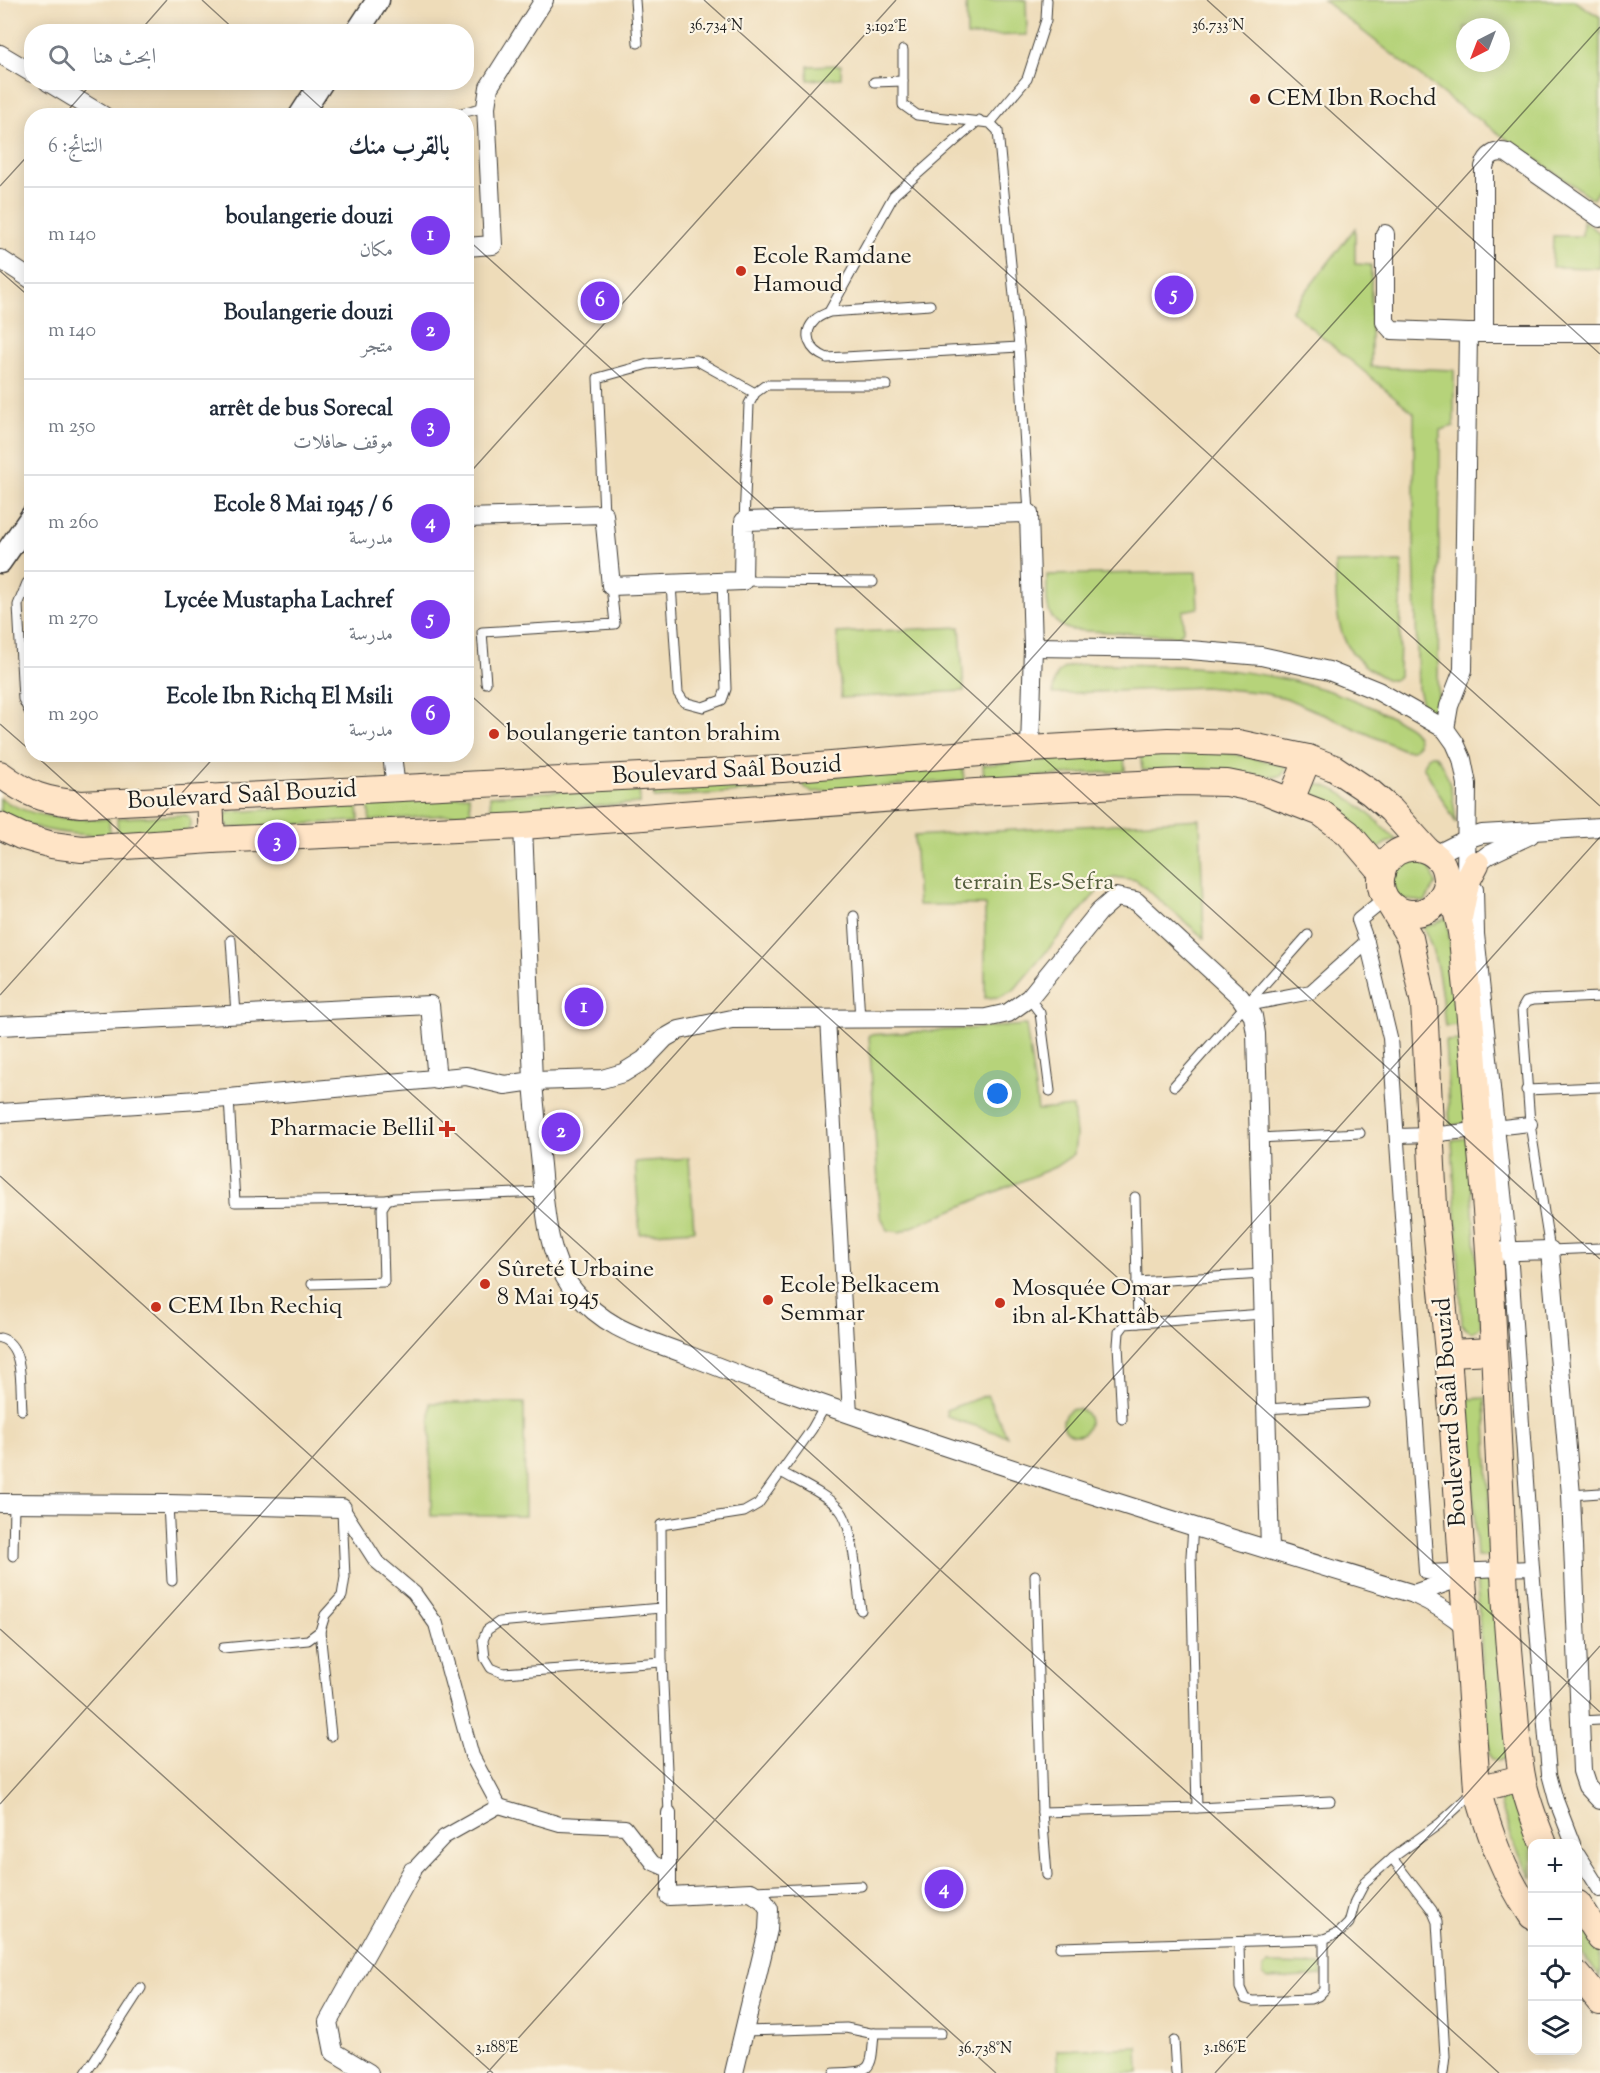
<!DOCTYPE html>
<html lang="ar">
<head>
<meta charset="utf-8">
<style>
	body { margin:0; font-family:"Sorts Mill Goudy",Amiri,serif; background:#f2f2f3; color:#1f2937; direction:rtl }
	.controls { position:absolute; right:18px; bottom:18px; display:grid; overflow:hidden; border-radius:12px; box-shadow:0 3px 15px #0003 }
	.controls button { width:54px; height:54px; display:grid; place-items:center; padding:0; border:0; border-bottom:2px solid #e0e1e3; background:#fff; color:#1f2937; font:30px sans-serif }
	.compass { position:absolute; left:1456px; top:18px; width:54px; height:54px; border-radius:50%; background:#fff; box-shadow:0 3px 15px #0003; rotate:222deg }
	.you { position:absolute; left:998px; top:1094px; width:21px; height:21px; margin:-15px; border:4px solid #fff; border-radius:50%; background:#1a73e8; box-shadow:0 0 0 9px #1a73e833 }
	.badge { display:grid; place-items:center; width:39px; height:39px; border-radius:50%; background:#7c3aed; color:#fff; font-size:20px; font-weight:700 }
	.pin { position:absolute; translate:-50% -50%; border:3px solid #fff; box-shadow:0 2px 6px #0006 }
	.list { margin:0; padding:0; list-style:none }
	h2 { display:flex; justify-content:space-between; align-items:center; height:78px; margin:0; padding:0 24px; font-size:26px }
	h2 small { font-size:20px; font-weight:400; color:#747a83 }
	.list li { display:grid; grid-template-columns:39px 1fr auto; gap:18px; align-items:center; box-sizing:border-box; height:96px; padding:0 24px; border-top:2px solid #e0e1e3 }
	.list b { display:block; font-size:22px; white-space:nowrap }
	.list p { margin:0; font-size:20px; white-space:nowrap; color:#747a83 }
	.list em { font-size:20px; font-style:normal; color:#747a83 }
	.icon { flex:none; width:33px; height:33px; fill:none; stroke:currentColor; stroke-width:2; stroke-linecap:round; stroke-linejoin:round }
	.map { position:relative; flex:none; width:1600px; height:2073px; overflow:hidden; direction:ltr }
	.search { position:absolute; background:#fff; box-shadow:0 3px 15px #0003; left:24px; top:24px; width:450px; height:66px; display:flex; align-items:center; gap:15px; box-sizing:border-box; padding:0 21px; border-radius:24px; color:#747a83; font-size:22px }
	.panel { position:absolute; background:#fff; box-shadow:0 3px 15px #0003; left:24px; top:108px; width:450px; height:654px; border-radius:24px; direction:rtl }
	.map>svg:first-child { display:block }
	.green { fill:#b6d37a; stroke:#69784b; stroke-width:1.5; fill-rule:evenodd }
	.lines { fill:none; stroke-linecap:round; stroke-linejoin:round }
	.service-casing { stroke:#3c3934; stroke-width:11 }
	.pedestrian-casing { stroke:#3c3934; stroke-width:16 }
	.minor-casing { stroke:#3c3934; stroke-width:20 }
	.tertiary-casing { stroke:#3c3934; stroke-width:25 }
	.secondary-casing { stroke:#3c3934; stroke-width:28 }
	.service { stroke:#fff; stroke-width:9 }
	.pedestrian { stroke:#fff; stroke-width:14 }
	.minor { stroke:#fff; stroke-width:18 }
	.tertiary { stroke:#fff; stroke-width:22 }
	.secondary { stroke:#ffe4c6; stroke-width:26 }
	.ticks { fill:none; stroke:#1c1c1c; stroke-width:1.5; stroke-opacity:0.45 }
	.poi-dot { fill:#c8321e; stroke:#fcf5e5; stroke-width:2 }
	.labels { text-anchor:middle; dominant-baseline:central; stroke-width:4.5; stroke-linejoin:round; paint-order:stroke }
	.poi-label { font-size:24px; fill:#1c1c1c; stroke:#fcf5e5; text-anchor:start }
	.street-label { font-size:24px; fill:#1c1c1c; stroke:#fcf5e5 }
	.park-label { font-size:24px; fill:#525c3d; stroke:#fcf5e5 }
	.ticks-label { font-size:15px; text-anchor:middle; fill:#1c1c1c; stroke:#fcf5e5; stroke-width:4.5; stroke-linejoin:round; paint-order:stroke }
</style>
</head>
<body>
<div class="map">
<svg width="1600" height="2073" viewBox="0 0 1600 2073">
	<rect width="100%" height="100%" fill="#fcf5e5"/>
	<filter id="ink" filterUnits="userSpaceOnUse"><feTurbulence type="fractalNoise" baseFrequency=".0167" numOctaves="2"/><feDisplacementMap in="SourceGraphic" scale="12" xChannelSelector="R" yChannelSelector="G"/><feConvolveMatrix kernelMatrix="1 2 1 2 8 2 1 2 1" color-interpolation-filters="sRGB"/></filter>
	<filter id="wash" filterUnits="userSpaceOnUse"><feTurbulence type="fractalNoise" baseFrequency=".008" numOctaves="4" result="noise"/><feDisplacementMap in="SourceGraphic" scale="24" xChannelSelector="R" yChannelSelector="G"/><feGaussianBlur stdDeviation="1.35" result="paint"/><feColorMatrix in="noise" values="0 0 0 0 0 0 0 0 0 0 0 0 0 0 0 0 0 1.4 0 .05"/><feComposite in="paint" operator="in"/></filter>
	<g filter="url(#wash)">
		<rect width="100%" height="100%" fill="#eedcb9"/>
		<g class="green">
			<path d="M 966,0 L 1026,0 L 1027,35 L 967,36 Z"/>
			<path d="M 1323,0 L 1573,0 L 1600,17 L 1600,187 L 1593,199 L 1452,101 ZM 1465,27 L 1501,27 L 1501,63 L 1465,63 Z"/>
			<path d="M 841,65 L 841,78 L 808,80 L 808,66 Z"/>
			<path d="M 1583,221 L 1600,233 L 1600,268 L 1552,267 L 1553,236 L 1582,236 Z"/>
			<path d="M 1355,228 L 1355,264 L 1371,265 L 1371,367 L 1454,370 L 1454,426 L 1440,430 L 1438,699 L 1432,714 L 1423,708 L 1418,689 L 1414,549 L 1414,413 L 1291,311 Z"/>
			<path d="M 1402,562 L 1399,676 C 1392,684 1387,679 1379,675 C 1332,649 1337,610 1335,563 Z"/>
			<path d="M 1196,572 L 1198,608 L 1183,611 L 1183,631 L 1178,636 L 1071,630 C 1042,621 1047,599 1047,575 Z"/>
			<path d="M 960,627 L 964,691 L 841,698 L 837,633 Z"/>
			<path d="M 1091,664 C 1193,664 1299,668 1391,717 C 1402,723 1419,728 1418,744 L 1412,750 L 1404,750 L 1286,698 L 1257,692 L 1204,687 L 1053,694 C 1053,666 1067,665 1091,664 Z"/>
			<path d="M 1209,749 L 1286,765 L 1286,769 L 1282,775 L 1275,777 L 1207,769 L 1142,770 L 1140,751 Z"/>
			<path d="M 1124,753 L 1125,771 L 984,780 L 983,765 Z"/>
			<path d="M 1431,755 L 1435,755 C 1450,772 1454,800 1456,823 L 1423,766 L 1427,757 Z"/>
			<path d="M 962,764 L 964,780 L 812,792 L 806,789 L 802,783 L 803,779 Z"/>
			<path d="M 775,782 L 770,790 L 654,798 L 653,783 Z"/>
			<path d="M 1317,784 C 1344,788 1377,820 1396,840 L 1386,843 L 1375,851 L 1312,799 C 1309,792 1311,789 1317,784 Z"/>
			<path d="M 639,785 L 640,803 L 491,814 L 490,796 Z"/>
			<path d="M 469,795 L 471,813 L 370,821 L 368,803 Z"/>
			<path d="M 0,798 C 32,820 73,819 109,819 L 110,835 C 73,836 33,831 0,813 Z"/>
			<path d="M 358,804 L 359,821 L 230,828 L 224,821 L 225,815 L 230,812 Z"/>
			<path d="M 186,815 C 192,819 193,826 187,831 L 118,836 L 117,818 Z"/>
			<path d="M 1200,819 L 1204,938 L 1136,880 L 1114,877 L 1104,883 L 1014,990 L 1000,997 L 985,998 L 985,905 L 918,905 L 914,836 Z"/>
			<path d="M 1404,860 C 1426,859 1430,863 1436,884 L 1425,902 L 1397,899 L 1390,878 Z"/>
			<path d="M 1447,917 L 1459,1025 L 1445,1026 C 1441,991 1439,958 1423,927 L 1435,924 Z"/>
			<path d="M 1026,1025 L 1038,1110 L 1073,1107 L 1076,1136 L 1074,1154 L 1055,1167 L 900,1232 L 888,1230 L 880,1215 L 869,1035 Z"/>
			<path d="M 1461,1040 L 1467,1124 L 1450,1125 L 1445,1041 Z"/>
			<path d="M 1468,1138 L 1481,1324 L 1478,1329 L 1472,1332 L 1465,1329 L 1462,1324 L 1452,1140 Z"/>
			<path d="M 689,1158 L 694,1230 L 640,1234 L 635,1162 Z"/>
			<path d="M 987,1395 L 1007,1436 L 947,1417 L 946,1410 Z"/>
			<path d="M 1485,1398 L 1492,1557 L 1477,1557 L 1468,1399 Z"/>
			<path d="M 430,1403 L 524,1403 L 525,1516 L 431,1516 Z"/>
			<circle cx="1076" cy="1422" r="13"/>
			<path d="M 1494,1573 L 1508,1753 L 1506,1758 L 1499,1761 L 1493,1760 L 1489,1755 L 1476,1574 Z"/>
			<path d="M 1513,1793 L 1532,1844 L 1532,1879 L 1514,1844 L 1501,1806 L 1500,1800 L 1503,1794 Z"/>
			<path d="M 1578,1916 L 1600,1947 L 1600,1978 L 1578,1947 Z"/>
			<path d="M 1268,1964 L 1321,1965 L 1322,1976 L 1268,1979 L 1263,1975 L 1263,1968 Z"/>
			<path d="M 1138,2047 L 1139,2073 L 1058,2073 L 1057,2050 Z"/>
		</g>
	</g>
	<g filter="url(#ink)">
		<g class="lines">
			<defs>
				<g id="service">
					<path d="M 635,0 L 638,43"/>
					<path d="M 903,50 L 903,105 L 917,115 L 990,123 L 998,131 L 1019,347 L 1029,513"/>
					<path d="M 874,82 L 903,81"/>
					<path d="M 448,116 L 486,107"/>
					<path d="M 990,123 L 1027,79 L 1046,20 L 1047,0"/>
					<path d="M 930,305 L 829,312 C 825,314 819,316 816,319 C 800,334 810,351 827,358 L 1019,347"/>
					<path d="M 829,312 L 894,195 L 979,120"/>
					<path d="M 604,514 L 598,378 L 648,364 L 696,360 L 755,393"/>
					<path d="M 744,521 L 749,404 L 755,393 L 766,385 L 887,385"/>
					<path d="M 32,580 L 27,583 L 18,605 L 23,699 L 32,717"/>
					<path d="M 743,581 L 873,582"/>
					<path d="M 671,584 L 678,693 L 684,702 L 703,707 L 722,700 L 726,689 L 722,582"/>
					<path d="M 486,683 L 482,632 L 615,624 L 611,586"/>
					<path d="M 854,916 L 860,1020"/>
					<path d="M 231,940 L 236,1014"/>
					<path d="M 1600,997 L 1533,1000 L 1526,1002 L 1522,1009 L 1530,1124 L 1550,1250 L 1600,1248"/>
					<path d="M 1029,998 L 1040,1013 L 1050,1091"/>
					<path d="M 1174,1086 L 1308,935"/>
					<path d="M 1526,1090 L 1600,1087"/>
					<path d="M 229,1098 L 235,1202 L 387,1200"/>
					<path d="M 1259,1138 L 1360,1133"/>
					<path d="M 1135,1197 L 1138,1323"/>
					<path d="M 1137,1282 L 1262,1274"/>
					<path d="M 312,1284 L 384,1282 L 382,1208 L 387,1200 L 394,1198 L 543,1192"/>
					<path d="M 0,1338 C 25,1344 20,1389 22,1410"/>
					<path d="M 1266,1409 L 1365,1403"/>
					<path d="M 1122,1419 L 1118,1345 L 1119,1332 L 1125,1324 L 1263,1314"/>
					<path d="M 781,1472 C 798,1482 828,1495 840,1510 C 854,1526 857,1587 861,1610"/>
					<path d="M 1571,1495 L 1600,1493"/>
					<path d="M 168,1504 L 172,1581"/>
					<path d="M 1193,1526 L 1191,1556 L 1197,1808"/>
					<path d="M 13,1556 L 14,1504"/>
					<path d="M 1035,1575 L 1042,1812 L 1047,1875"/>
					<path d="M 661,1608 L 499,1622 L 487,1630 L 483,1640 L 485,1658 L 491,1668 L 503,1673 L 662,1662"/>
					<path d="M 320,1631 L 331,1736"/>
					<path d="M 223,1648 L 308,1640 L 320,1631 L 325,1615 L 342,1596 L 345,1577 L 342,1511"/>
					<path d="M 1580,1721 L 1600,1720"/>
					<path d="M 1042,1812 L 1197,1808 L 1330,1801"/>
					<path d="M 669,1813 L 662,1662 L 661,1525 L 744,1512 L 758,1504 L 812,1429 L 825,1406"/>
					<path d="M 1392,1858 L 1432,1910 L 1437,1922 L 1445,2056 L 1443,2073"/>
					<path d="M 755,1891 L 861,1886"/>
					<path d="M 1239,1942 L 1240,1988 L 1245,1999 L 1253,2001 L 1310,1999 L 1318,1996 L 1324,1990 L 1324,1939"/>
					<path d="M 1060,1947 L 1324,1939 L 1340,1932 L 1349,1923 L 1355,1901 L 1365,1882 L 1392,1858 L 1439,1824 L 1474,1792"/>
					<path d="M 743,2031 L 846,2028 L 870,2033 L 941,2033"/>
					<path d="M 1174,2041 L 1176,2073"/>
					<path d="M 86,2073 L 141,1988"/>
					<path d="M 834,2073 C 873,2072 871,2071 874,2033"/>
				</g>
				<g id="pedestrian">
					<path d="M 1476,889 L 1477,934 L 1510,1251 L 1532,1568 L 1549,1774 L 1556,1800 L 1573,1844"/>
					<path d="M 1367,942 L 1390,1038 L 1426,1572 L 1532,1568"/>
					<path d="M 1247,1004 L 1311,992 L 1367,942 L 1359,920 L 1386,898"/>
					<path d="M 828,1018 L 850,1414"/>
					<path d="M 1397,1136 L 1430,1135 L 1530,1124"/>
					<path d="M 342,1508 L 376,1561 L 414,1593 L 436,1624 L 472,1756 L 499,1806"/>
					<path d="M 669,1813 L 669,1896"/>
					<path d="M 1578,1855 L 1600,1890"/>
					<path d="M 412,1871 L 444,1837 L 499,1806 L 560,1824 L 625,1827 L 653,1863 L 669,1870"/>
				</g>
				<g id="minor">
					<path d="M 0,54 L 32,73"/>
					<path d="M 48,82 L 104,116"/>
					<path d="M 1385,234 L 1385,322 L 1392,330 L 1468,333 L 1600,333"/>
					<path d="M 466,247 L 493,245 L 486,107 L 489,87 L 544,0"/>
					<path d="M 0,259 L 32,280"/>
					<path d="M 1484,333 L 1484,167 C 1487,155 1496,150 1507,153 L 1600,218"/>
					<path d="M 466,518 L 604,514 L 611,586 L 743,581 L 744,521 L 1029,513 L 1033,647 L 1030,749"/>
					<path d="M 1033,647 L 1178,649 L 1261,656 L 1329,671 L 1378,691 L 1445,729 L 1455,743 L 1462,759 L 1467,784 L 1466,878"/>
					<path d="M 1445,729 L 1449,706 L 1463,670 L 1468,333"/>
					<path d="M 392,754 L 396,789"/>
					<path d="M 1435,855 L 1467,839 L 1482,834 L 1600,827"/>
					<path d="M 1468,870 L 1488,855 L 1530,835"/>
					<path d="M 0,1026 L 430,1005 L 437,1080"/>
					<path d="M 0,1113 L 229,1098 L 466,1076 L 505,1085 L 533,1081 L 523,826"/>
					<path d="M 1489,1252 L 1550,1250 L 1571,1495 L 1582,1771 L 1587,1786 L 1600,1800"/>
					<path d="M 0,1503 L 168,1504 L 342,1508"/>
					<path d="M 1270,1550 L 1256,1034 L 1253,1016 L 1240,997 L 1136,901 L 1116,897 L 1099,912 L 1029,998 L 1008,1013 L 986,1018 L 732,1019 L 679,1030 L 665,1038 L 644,1060 L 623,1073 L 602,1079 L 533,1081 C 535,1109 538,1137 541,1165 C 545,1208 546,1257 575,1292 C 607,1330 641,1337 685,1354 C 720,1368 755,1381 790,1393 C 995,1466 1205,1531 1414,1594 C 1434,1603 1451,1613 1467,1628"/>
					<path d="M 1414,1594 L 1464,1576"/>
					<path d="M 669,1896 L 751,1892 L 763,1900 L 769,1909 L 768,1930 L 734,2073"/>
					<path d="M 369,2073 L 334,2052 L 328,2022 L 412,1871"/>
				</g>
				<g id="tertiary">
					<path d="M 357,32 L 378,0"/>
					<path d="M 300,116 L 322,82"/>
					<path d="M 0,562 L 32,516"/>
				</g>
				<g id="secondary">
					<path d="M 0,774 C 30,796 43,800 81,804 L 782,769 L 1030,749 L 1168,741 L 1238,743 L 1308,758 L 1334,768 L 1370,792 L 1391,810 L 1426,849"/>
					<path d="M 210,797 L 212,840"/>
					<path d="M 1291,800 L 1308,758"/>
					<path d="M 0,826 L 21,836 L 52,845 L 82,849 L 212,840 L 523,826 L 976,792 L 1181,782 L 1227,783 L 1262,790 L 1321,813 L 1348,833 L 1382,873"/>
					<path d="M 1447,885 C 1431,933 1372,913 1382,873 C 1384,862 1393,852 1405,849 C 1418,845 1433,851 1441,862 C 1447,871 1445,880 1448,890 C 1451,899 1456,908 1458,918 C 1463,934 1463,953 1465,970 C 1470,1015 1474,1060 1477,1105 C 1481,1154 1486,1203 1489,1252 C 1494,1337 1497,1421 1501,1506 C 1503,1569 1507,1632 1513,1694 C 1516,1721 1517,1749 1522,1776 C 1526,1799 1535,1822 1544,1844"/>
					<path d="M 1389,903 L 1410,938 L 1424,1004 L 1434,1206 L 1448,1353 L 1477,1789 C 1490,1836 1504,1875 1532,1916"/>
					<path d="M 1459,918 L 1466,883 L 1476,864"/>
					<path d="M 1448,1353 L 1494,1351"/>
					<path d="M 1477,1789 L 1522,1778"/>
					<path d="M 1578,1904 L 1600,1938"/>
					<path d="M 1578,1975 L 1600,2002"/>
				</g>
			</defs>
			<use href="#service" class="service-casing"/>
			<use href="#pedestrian" class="pedestrian-casing"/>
			<use href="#minor" class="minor-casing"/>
			<use href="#tertiary" class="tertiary-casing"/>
			<use href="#secondary" class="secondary-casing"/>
			<use href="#service" class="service"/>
			<use href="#pedestrian" class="pedestrian"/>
			<use href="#minor" class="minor"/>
			<use href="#tertiary" class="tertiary"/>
			<use href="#secondary" class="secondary"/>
		</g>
	</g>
	<path class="ticks" d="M 202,0 L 237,32M 704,0 L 1600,806M 1207,0 L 1600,354M 139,32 L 167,0M 293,82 L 330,116M 63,116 L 93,82M 0,186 L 32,151M 466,238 L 1600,1259M 0,271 L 32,299M 466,477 L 896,0M 466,691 L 1600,1712M 0,724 L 32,752M 34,754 L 1499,2073M 0,995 L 217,754M 0,1176 L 996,2073M 0,1629 L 493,2073M 0,1804 L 1600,27M 487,2073 L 1600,837M 1215,2073 L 1600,1646"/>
	<g class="poi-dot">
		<circle cx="1255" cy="99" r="6"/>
		<circle cx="741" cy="271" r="6"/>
		<circle cx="494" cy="734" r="6"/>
		<path d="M444 1120h6v6h6v6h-6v6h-6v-6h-6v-6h6z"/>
		<circle cx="485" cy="1284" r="6"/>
		<circle cx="768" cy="1300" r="6"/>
		<circle cx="1000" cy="1303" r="6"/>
		<circle cx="156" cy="1307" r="6"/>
	</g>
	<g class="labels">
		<g class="poi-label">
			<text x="1267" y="99">CEM Ibn Rochd</text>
			<text x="753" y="257">Ecole Ramdane<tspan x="753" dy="28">Hamoud</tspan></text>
			<text x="506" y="734">boulangerie tanton brahim</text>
			<text x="435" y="1129" text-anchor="end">Pharmacie Bellil</text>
			<text x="497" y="1270">Sûreté Urbaine<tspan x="497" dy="28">8 Mai 1945</tspan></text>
			<text x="780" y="1286">Ecole Belkacem<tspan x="780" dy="28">Semmar</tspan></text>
			<text x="1012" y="1289">Mosquée Omar<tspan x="1012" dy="28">ibn al-Khattâb</tspan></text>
			<text x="168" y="1307">CEM Ibn Rechiq</text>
		</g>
		<g class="street-label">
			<text transform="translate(727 771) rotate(-3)">Boulevard Saâl Bouzid</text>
			<text transform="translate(242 796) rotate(-3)">Boulevard Saâl Bouzid</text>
			<text transform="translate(1451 1412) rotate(-94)">Boulevard Saâl Bouzid</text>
		</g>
		<g class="park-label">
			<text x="1034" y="883">terrain Es-Sefra</text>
		</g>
	</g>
	<g class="ticks-label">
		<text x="716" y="30">36.734°N</text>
		<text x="1218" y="30">36.733°N</text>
		<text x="886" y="31">3.192°E</text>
		<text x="497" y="2052">3.188°E</text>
		<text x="1225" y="2052">3.186°E</text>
		<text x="985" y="2053">36.738°N</text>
	</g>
</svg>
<div class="controls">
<button>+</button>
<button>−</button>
<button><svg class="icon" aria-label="locate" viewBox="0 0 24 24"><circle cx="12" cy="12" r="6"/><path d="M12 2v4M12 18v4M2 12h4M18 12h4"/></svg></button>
<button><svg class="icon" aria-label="layers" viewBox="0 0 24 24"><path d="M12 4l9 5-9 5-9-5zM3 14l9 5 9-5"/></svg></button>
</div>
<svg class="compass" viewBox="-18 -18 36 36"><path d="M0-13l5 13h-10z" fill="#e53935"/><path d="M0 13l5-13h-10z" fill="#747a83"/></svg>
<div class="you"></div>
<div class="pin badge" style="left:584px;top:1007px">1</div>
<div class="pin badge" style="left:561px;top:1132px">2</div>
<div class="pin badge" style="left:277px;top:842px">3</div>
<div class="pin badge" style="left:944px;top:1889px">4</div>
<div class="pin badge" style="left:1174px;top:295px">5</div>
<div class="pin badge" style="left:600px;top:301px">6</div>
<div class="search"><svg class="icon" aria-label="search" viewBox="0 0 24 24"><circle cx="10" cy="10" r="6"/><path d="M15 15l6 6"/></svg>ابحث هنا</div>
<section class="panel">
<h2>بالقرب منك<small>النتائج: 6</small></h2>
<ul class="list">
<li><span class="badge">1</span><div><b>boulangerie douzi</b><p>مكان</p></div><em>140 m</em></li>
<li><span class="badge">2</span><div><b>Boulangerie douzi</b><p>متجر</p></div><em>140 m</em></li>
<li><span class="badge">3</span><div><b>arrêt de bus Sorecal</b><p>موقف حافلات</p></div><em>250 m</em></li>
<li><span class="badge">4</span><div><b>Ecole 8 Mai 1945 / 6</b><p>مدرسة</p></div><em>260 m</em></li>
<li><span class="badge">5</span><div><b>Lycée Mustapha Lachref</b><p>مدرسة</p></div><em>270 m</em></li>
<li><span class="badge">6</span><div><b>Ecole Ibn Richq El Msili</b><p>مدرسة</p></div><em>290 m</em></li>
</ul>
</section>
</div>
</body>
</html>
